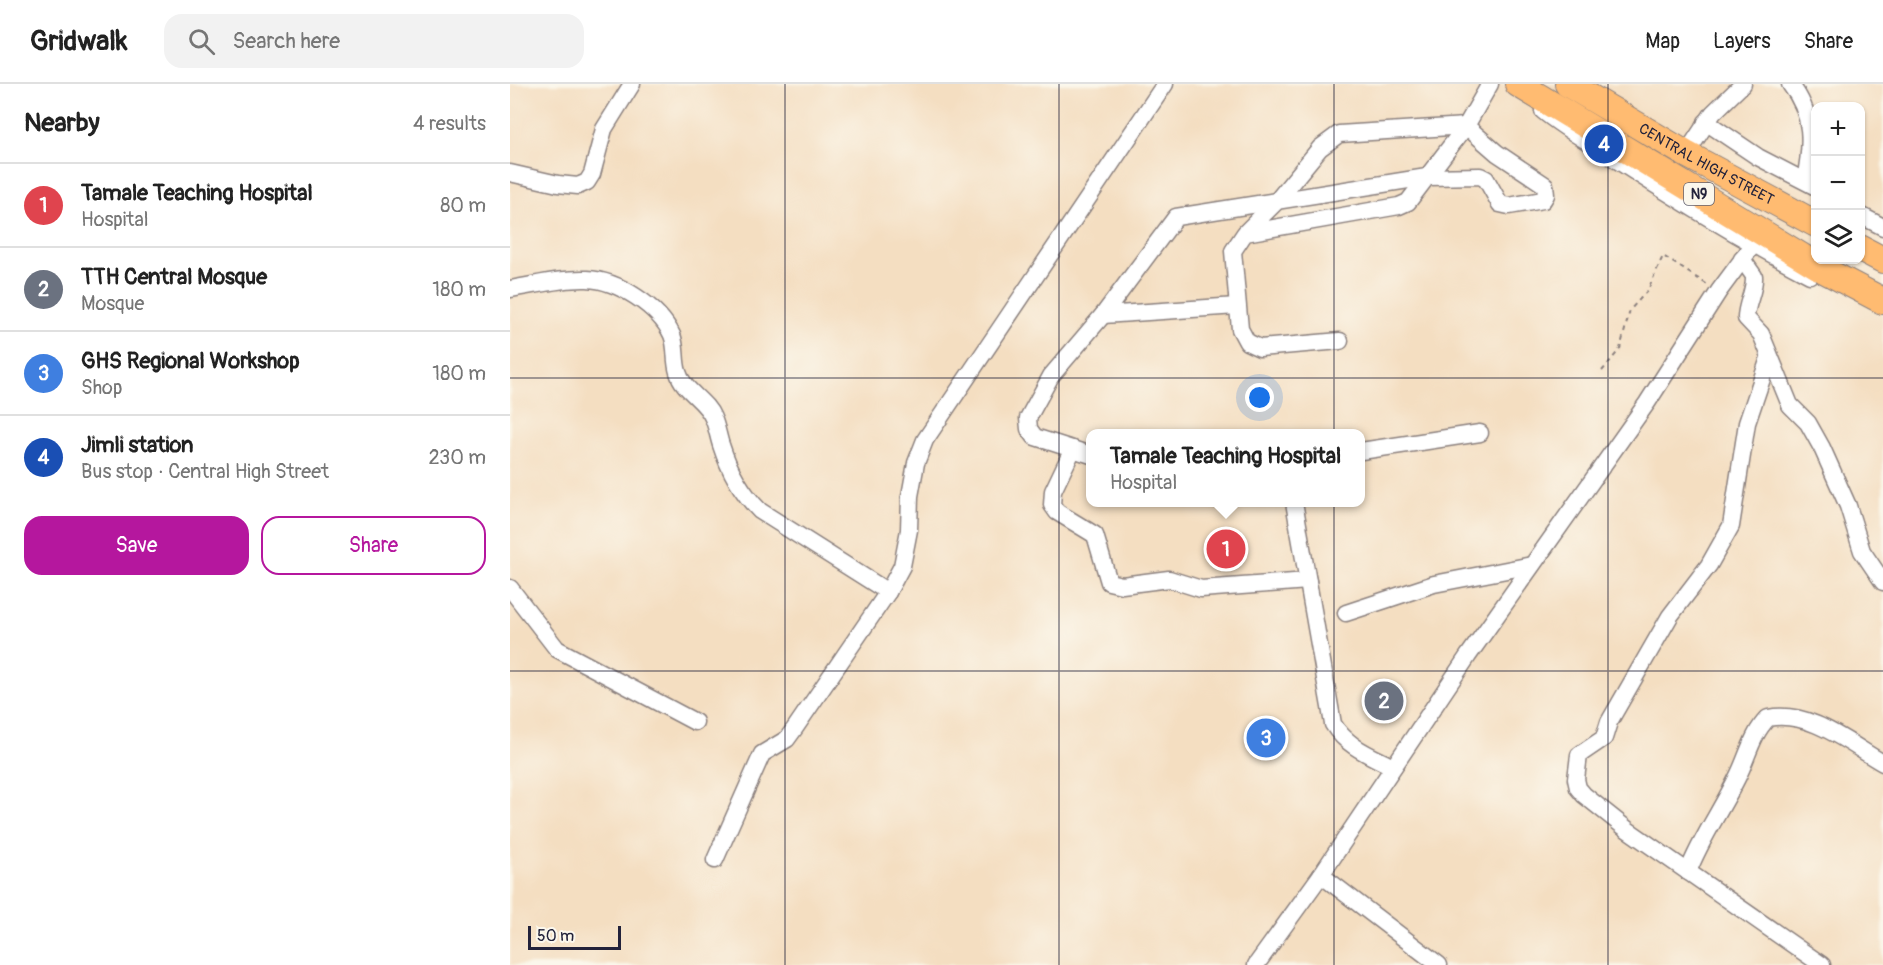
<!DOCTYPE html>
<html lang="en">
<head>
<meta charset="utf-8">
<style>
	body { margin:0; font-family:Pangolin,sans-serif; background:#f2f2f2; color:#222 }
	.controls { position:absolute; right:18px; top:18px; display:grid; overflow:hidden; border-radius:12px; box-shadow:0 2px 4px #0004 }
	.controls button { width:54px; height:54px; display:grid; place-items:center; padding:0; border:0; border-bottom:2px solid #e0e0e0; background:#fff; color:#222; font:30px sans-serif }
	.scale { position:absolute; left:18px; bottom:15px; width:93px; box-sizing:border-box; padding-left:6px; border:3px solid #22223b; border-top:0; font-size:16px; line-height:21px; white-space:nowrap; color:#22223b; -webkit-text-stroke:4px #fbf7ec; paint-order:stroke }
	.you { position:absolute; left:750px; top:314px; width:21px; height:21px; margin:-15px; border:4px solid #fff; border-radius:50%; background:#1a73e8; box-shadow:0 0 0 9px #1a73e833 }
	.badge { display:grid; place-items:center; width:39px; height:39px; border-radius:50%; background:#b5179e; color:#fff; font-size:20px; font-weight:700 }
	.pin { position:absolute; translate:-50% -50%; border:3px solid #fff; box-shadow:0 2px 6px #0006 }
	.popup { position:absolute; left:576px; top:345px; width:279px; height:78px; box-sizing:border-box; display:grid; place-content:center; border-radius:12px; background:#fff; filter:drop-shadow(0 2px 4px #0005); font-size:20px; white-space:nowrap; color:#767676 }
	.popup b { font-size:22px; color:#222 }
	.popup::after { content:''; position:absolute; left:50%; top:100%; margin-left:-12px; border:12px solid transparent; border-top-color:#fff }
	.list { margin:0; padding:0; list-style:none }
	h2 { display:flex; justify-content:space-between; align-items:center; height:78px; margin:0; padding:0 24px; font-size:26px }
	h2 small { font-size:20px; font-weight:400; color:#767676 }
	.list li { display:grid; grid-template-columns:39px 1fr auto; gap:18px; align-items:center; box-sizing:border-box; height:84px; padding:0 24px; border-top:2px solid #e0e0e0 }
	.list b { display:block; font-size:22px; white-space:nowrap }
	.list p { margin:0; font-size:20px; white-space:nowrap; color:#767676 }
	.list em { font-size:20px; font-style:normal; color:#767676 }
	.actions { display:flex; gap:12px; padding:18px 24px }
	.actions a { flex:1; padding:14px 0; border:2px solid #b5179e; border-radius:18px; text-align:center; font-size:21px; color:#b5179e }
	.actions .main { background:#b5179e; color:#fff }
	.icon { flex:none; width:33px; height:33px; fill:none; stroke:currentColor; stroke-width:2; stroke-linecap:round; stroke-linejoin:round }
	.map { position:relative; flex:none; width:1373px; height:881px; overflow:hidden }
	header { display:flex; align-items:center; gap:36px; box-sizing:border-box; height:84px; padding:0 30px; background:#fff; border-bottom:2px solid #e0e0e0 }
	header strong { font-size:28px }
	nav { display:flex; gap:33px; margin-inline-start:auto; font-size:21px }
	.search { width:420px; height:54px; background:#f2f2f2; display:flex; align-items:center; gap:15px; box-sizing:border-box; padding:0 21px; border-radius:18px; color:#767676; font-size:22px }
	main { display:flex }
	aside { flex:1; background:#fff }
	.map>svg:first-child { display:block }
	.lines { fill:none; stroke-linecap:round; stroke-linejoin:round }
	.minor-casing { stroke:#8b807e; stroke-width:19 }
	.highway-casing { stroke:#8b807e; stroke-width:28 }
	.path { stroke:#8b807e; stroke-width:2; stroke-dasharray:4.5 4.5; stroke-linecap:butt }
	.minor { stroke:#fff; stroke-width:16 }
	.highway { stroke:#ffbb71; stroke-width:26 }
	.grid { fill:none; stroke:#22223b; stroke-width:1.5; stroke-opacity:0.55 }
	.labels { text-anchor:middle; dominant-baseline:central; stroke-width:4.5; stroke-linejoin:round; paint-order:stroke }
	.shield { fill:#fbf7ec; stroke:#636270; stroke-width:1.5 }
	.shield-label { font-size:14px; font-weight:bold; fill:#22223b }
	.street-label { font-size:15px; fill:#22223b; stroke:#fbf7ec }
</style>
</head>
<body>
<header>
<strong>Gridwalk</strong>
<div class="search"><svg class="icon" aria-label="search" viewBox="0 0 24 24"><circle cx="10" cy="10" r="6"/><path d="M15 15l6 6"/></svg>Search here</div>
<nav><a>Map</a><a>Layers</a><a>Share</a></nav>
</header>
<main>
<aside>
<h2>Nearby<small>4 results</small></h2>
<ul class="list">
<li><span class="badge" style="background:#e0444e">1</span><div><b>Tamale Teaching Hospital</b><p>Hospital</p></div><em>80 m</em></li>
<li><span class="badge" style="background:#6b7280">2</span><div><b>TTH Central Mosque</b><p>Mosque</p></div><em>180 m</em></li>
<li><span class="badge" style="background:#3f7fe0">3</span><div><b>GHS Regional Workshop</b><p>Shop</p></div><em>180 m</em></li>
<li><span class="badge" style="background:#1a4fb4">4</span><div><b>Jimli station</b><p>Bus stop · Central High Street</p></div><em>230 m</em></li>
</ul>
<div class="actions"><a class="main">Save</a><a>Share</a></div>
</aside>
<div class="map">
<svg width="1373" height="881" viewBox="0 0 1373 881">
	<rect width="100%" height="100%" fill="#fbf7ec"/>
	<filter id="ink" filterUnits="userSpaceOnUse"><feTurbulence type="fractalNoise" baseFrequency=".0167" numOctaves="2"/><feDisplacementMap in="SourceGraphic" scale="12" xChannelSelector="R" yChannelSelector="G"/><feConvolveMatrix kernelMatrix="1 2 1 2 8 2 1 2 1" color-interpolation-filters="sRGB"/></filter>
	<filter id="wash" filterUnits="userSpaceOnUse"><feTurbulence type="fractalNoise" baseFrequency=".008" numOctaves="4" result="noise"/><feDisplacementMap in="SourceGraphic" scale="24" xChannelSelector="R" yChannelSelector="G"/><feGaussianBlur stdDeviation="1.35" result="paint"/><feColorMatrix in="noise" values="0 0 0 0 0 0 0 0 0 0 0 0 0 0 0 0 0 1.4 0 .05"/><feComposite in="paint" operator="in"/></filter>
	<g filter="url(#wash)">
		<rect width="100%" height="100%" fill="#f4dec1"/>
	</g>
	<g filter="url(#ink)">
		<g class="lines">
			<defs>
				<g id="minor">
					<path d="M 1280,0 C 1304,30 1302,61 1295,96"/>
					<path d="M 1033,27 C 1055,45 1079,58 1102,73 C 1166,115 1232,155 1300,191"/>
					<path d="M 1196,38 L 1248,73 L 1306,103"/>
					<path d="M 1176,70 L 1203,29 L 1233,0"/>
					<path d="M 0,89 L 48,100 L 68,102 L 77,98 L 82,90 L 94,45 L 122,0"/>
					<path d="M 1350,131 L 1373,143"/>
					<path d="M 735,149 L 765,119 L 810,64 L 829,50 L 956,42 L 987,69 L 1035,101 L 1036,111 L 1033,116 L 999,122 L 990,120 L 976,95 L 970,92 L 917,93 L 898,118 L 889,122 L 735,149 L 723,167 L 730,245 L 737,258 L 750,264 L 830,257"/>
					<path d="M 1232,175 L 1244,192 C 1245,208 1236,219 1236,234 L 1251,250 L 1280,321 L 1298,339 L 1312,364 L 1338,422 L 1352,467 L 1373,498"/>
					<path d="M 0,205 C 26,201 51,194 77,195 C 108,196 149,223 162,251 C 167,263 164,276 168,288 C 173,307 196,316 203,334 C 207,343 208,352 211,361 C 219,386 232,409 250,427 L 378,508"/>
					<path d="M 593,231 L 727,222"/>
					<path d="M 1259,274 L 1237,339 L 1221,442 L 1199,481 L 1160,532 L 1099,638 L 1094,654 L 1069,671 L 1066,695 L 1068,704 L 1074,711 L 1118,746 L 1312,881"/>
					<path d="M 563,365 L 543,407 L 542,421 L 547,428 L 585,451 L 599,498 L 612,501 L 659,495 L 691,505 L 798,497"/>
					<path d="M 851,367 L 970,349"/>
					<path d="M 581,371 L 525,353 L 519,345 L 518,334 L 541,292 L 593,231 L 666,133 L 917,93 L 956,42 L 980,0"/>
					<path d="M 784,418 L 823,640 C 837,663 860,671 883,683"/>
					<path d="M 0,504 L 47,565 L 185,638"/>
					<path d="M 836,529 L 924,500 L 1022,481"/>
					<path d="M 205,776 L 252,670 L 277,655 L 285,644 L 378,508 L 392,482 L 399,446 L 400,412 L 406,379 L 415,356 L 655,0"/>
					<path d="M 1178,788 C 1191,754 1212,725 1228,692 C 1238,672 1242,650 1258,634 C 1300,626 1338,659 1373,679"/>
					<path d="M 811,791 L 929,881"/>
					<path d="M 746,881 L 811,791 L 958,572 L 1137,319 L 1209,207 L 1243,161 L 1245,143"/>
				</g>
				<g id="highway">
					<path d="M 1008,0 L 1314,186 L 1373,217"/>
					<path id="s1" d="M 1058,0 L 1176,70 L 1306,140"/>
					<path d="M 1350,164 L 1373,176"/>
				</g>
			</defs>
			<use href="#minor" class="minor-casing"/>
			<use href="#highway" class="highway-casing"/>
			<path class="path" d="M 1092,287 L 1110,265 L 1120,226 L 1138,206 L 1153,172 L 1198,201"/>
			<use href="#minor" class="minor"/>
			<use href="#highway" class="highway"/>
		</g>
	</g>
	<path class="grid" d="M 275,0 L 275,881M 549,0 L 549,881M 824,0 L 824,881M 1098,0 L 1098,881M 0,294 L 1373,294M 0,587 L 1373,587"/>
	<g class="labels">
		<rect class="shield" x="1174" y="99" width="30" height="22" rx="4.5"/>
		<g class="shield-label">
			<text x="1189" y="110">N9</text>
		</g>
		<g class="street-label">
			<text stroke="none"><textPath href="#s1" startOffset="160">CENTRAL HIGH STREET</textPath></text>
		</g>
	</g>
</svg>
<div class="controls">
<button>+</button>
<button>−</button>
<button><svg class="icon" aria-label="layers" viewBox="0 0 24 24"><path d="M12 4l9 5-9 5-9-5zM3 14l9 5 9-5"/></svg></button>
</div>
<div class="scale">50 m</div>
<div class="you"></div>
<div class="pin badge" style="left:716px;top:465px;background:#e0444e">1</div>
<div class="popup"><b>Tamale Teaching Hospital</b>Hospital</div>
<div class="pin badge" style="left:874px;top:617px;background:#6b7280">2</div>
<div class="pin badge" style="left:756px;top:654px;background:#3f7fe0">3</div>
<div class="pin badge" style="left:1094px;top:60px;background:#1a4fb4">4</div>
</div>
</main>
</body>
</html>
